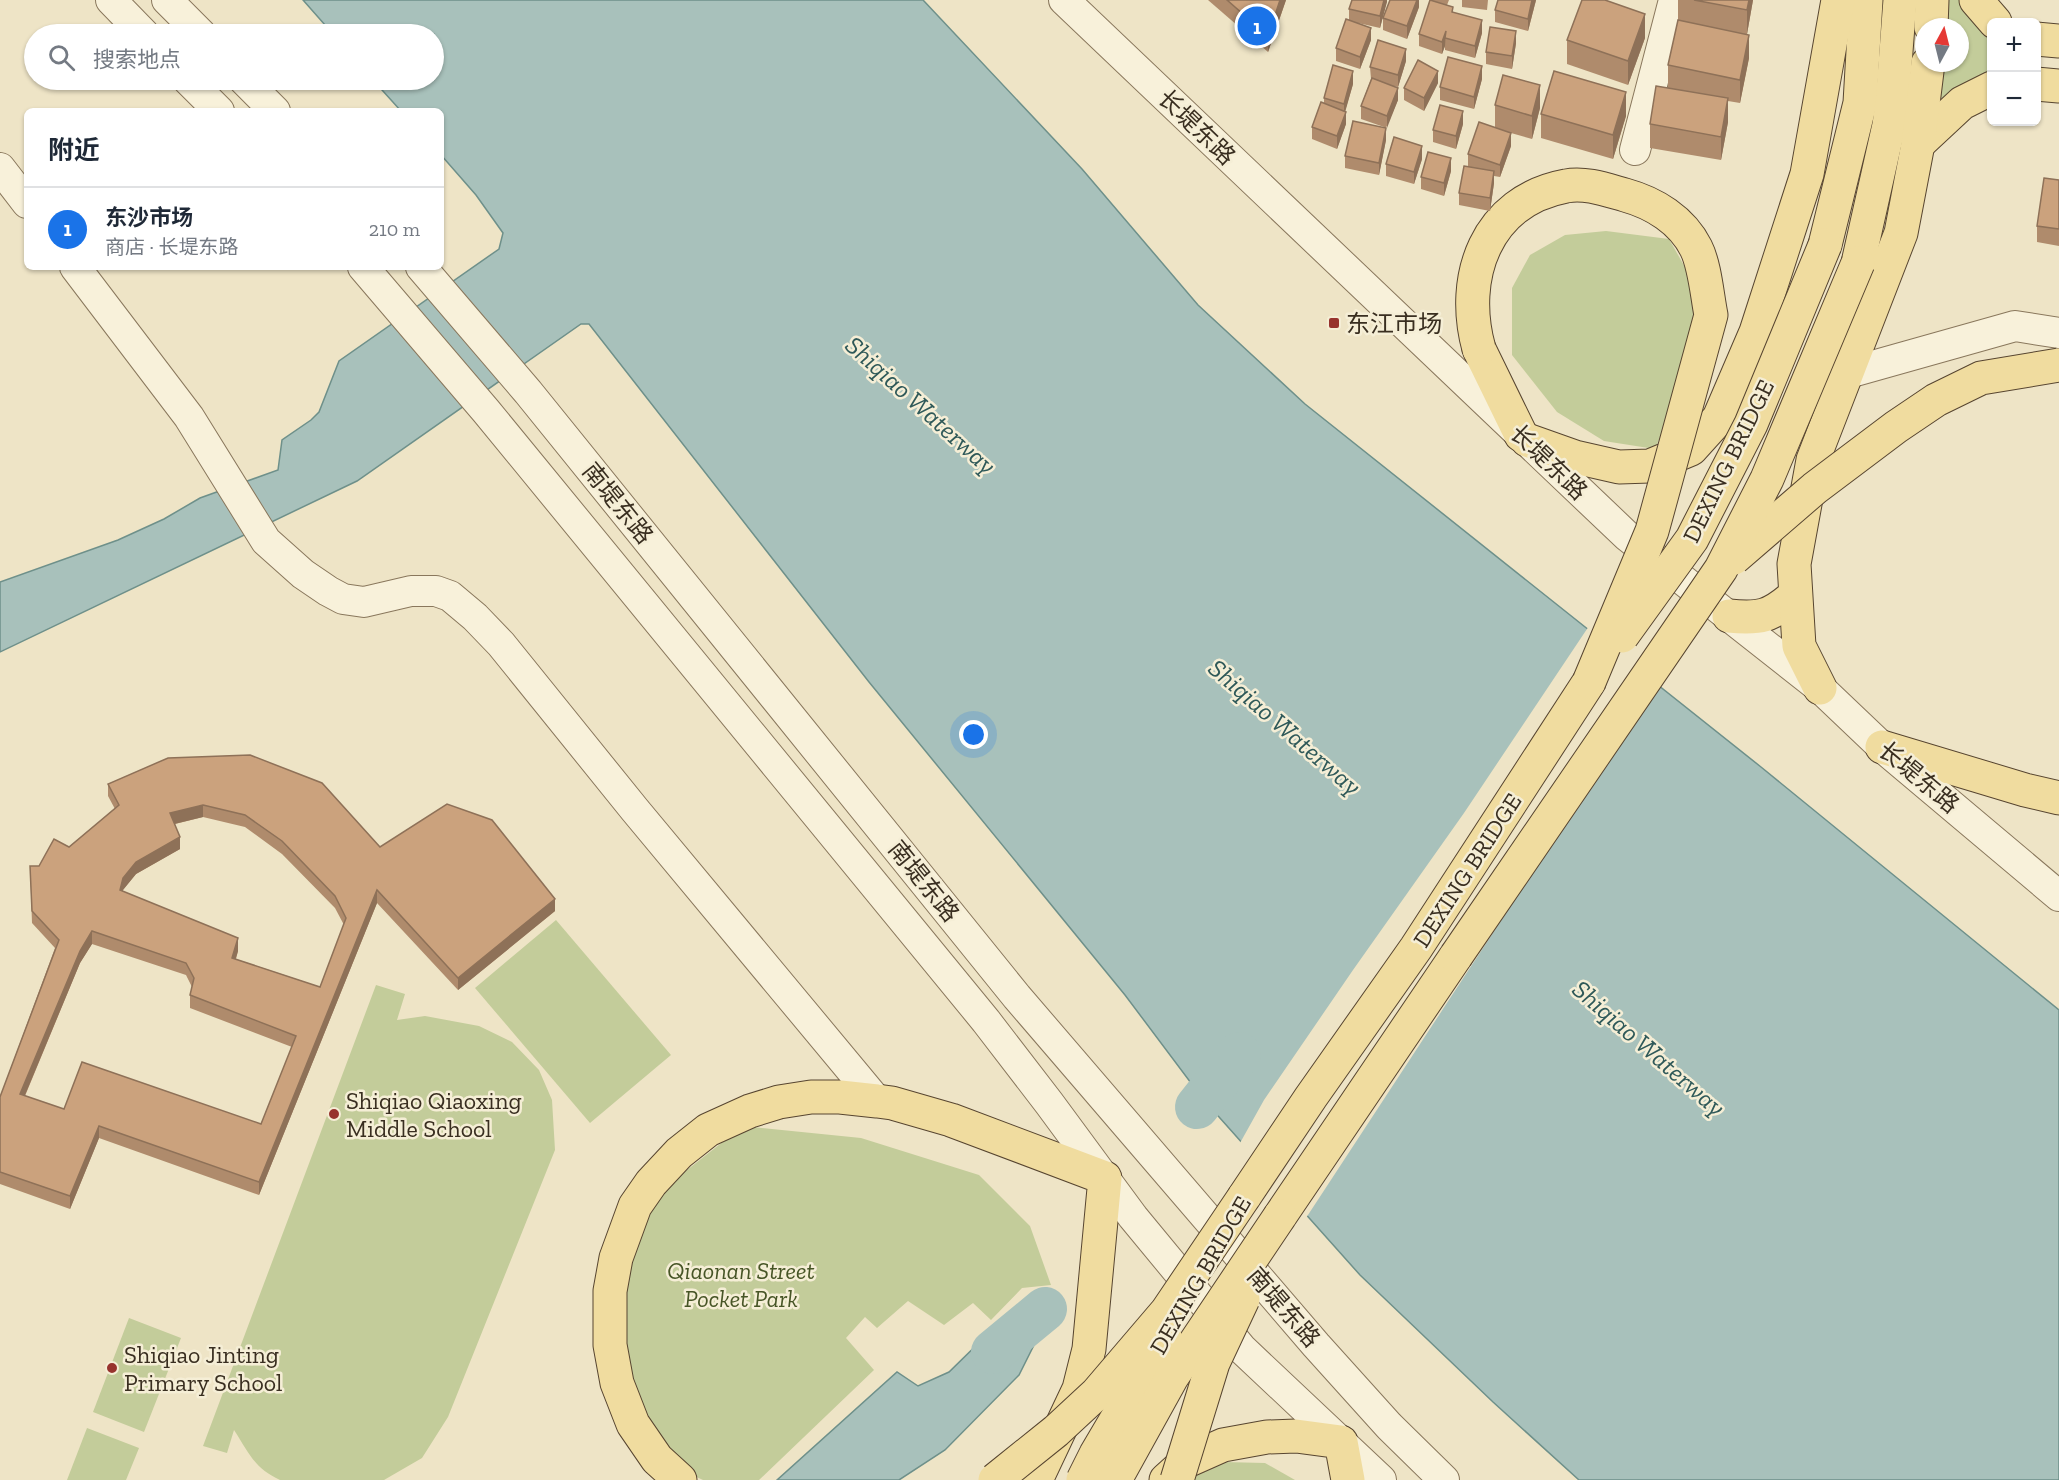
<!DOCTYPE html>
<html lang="zh">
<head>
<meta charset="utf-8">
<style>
	body { margin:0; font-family:"Zilla Slab","Noto Sans SC",serif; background:#f6f6f7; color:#1f2937 }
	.controls { position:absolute; right:18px; top:18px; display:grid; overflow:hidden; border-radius:9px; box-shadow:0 2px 4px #0004 }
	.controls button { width:54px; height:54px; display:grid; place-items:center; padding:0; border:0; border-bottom:2px solid #e0e1e3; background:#fff; color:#1f2937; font:30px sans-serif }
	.compass { position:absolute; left:1915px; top:18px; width:54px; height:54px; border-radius:50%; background:#fff; box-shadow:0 2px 4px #0004; rotate:7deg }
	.you { position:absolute; left:974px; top:735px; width:21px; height:21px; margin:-15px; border:4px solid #fff; border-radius:50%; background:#1a73e8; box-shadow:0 0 0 9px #1a73e833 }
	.badge { display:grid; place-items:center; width:39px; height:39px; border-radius:50%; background:#1a73e8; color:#fff; font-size:20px; font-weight:700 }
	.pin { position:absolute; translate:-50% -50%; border:3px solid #fff; box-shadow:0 2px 6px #0006 }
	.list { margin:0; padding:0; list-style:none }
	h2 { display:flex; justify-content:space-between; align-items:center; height:78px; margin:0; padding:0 24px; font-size:26px }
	h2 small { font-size:20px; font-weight:400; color:#747a83 }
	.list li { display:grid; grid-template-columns:39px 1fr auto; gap:18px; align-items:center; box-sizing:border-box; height:84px; padding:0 24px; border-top:2px solid #e0e1e3 }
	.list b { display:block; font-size:22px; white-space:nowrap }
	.list p { margin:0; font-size:20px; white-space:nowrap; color:#747a83 }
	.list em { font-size:20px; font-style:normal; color:#747a83 }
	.icon { flex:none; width:33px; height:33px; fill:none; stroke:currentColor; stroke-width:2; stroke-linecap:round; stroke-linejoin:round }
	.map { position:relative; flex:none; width:2059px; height:1480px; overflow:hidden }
	.search { position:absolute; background:#fff; box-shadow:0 2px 4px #0004; left:24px; top:24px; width:420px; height:66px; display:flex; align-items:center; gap:15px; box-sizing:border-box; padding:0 21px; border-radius:33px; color:#747a83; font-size:22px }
	.panel { position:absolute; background:#fff; box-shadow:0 2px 4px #0004; left:24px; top:108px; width:420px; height:162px; border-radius:9px }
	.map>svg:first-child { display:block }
	.green { fill:#c3cc9a }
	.water { fill:#a8c1bb; stroke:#6e908a; stroke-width:1.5 }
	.pier { fill:#eee4c6 }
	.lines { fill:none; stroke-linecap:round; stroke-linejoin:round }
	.river { stroke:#a8c1bb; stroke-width:44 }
	.minor-casing { stroke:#89775c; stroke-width:32 }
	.major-casing { stroke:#574530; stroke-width:35 }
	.minor { stroke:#f8f1da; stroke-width:30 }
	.major { stroke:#f0dc9f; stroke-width:33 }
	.major-bridge-casing { stroke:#574530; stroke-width:35; stroke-linecap:butt }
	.major-bridge { stroke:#f0dc9f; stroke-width:33 }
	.wall { fill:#af8b6c; fill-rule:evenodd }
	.shaded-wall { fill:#8e7158 }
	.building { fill:#cba27d; stroke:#8e7158; stroke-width:1.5; fill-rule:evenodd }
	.poi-dot { fill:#97332d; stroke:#f5eed6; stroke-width:2 }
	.labels { text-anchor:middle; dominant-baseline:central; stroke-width:5; stroke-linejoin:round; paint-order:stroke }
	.street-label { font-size:24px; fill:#392e20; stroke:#f5eed6 }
	.poi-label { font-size:24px; fill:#392e20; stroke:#f5eed6; text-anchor:start }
	.park-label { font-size:24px; font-style:italic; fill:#475526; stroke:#f5eed6 }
	.water-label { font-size:26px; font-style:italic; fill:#2f5959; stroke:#f5eed6 }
</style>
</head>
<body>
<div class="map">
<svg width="2059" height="1480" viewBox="0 0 2059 1480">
	<rect width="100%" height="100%" fill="#eee4c6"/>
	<g class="green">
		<path d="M 1938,0 L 1962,0 L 1991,35 L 1991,72 L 1931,104 L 1934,63 L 1960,63 L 1960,27 L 1936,27 Z"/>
		<path d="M 1606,231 L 1669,239 L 1698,290 L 1694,335 L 1676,399 L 1655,449 L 1604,441 L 1557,412 L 1512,355 L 1512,288 L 1530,255 L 1565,235 Z"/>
		<path d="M 556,920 L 671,1055 L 590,1123 L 475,988 Z"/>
		<path d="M 376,985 L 405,994 L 397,1020 L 425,1016 L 479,1026 L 512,1042 L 539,1070 L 552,1100 L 555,1150 L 448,1417 L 422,1458 L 384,1480 L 280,1480 C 254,1468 249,1453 234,1430 L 227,1453 L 203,1446 Z"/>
		<path d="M 743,1126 L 861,1138 L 979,1175 L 1030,1226 L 1051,1285 L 1022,1288 L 991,1320 L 973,1303 L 944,1325 L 908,1301 L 877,1328 L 865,1317 L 846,1338 L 874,1370 L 759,1480 L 703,1480 L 675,1467 L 633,1402 L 620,1354 L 626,1248 L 659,1192 Z"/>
		<path d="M 129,1318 L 181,1338 L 144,1432 L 93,1412 Z"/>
		<path d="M 87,1428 L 139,1448 L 126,1480 L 67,1480 Z"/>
		<path d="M 1223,1462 L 1265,1463 L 1295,1480 L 1194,1480 L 1196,1475 Z"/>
	</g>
	<g class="water">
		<path d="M 303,0 L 923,0 L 1082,169 L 1198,305 L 1305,404 L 1761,767 L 2059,1010 L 2059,1480 L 1579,1480 L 1493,1402 L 1360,1275 L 1203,1099 L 1125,995 L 869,682 L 589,324 L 581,324 L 357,481 L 0,652 L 0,582 L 118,540 L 164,519 L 200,498 L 278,470 L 282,440 L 311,420 L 319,412 L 339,361 L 499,249 L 503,233 L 476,195 L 441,155 L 441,111 L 401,111 L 373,80 L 434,80 L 434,34 L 333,34 Z"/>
		<path d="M 1011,1314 L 1038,1315 L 1034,1345 L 1019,1375 L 945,1450 L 899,1480 L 777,1480 L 897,1372 L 918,1386 L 949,1372 L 996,1326 Z"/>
	</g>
	<path class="pier" d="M 1589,626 L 1658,681 L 1306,1218 L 1240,1143 L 1264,1100 L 1353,970 L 1464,813 Z"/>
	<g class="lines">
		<g class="river">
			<path d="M 1197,1107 L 1239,1054"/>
			<path d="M 993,1352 L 1045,1309"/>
		</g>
		<defs>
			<g id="minor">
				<path d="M 111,0 L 144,34"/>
				<path d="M 167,0 L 201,34"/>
				<path d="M 1064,0 L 1627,536 L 1820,688 L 1882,747 L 2059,896"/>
				<path d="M 188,80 L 219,111"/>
				<path d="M 244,80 L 275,111"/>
				<path d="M 1635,150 L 1674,0"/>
				<path d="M 0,168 L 27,203"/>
				<path d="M 75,267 L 189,417 L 266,541 L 303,574 L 328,591 L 343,599 L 364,602 L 411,591 L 436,591 L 450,596 L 475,617 L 501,644 L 635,810 L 877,1101"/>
				<path d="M 363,267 L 486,411 L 986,1021 L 1049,1103 L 1133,1217 L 1242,1349 L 1381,1480"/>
				<path d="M 421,267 L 528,392 L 1017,997 L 1316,1345 L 1389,1426 L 1444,1480"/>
				<path d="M 1848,373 L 2015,326 L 2059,333"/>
			</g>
			<g id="major">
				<path d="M 1976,0 L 1995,22"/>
				<path d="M 1931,27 L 1932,0"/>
				<path d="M 2036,39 L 2059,41"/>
				<path d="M 2036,84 L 2059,86"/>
				<path d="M 1918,144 L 1962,103 L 1992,88"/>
				<path d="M 1825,245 L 1860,103 L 1866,0"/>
				<path d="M 1858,263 L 1889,125 L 1892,103 L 1900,0"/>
				<path d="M 1479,349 L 1521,435"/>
				<path d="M 1527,440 L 1575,457 L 1619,467 L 1650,466 L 1691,449 L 1719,418 L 1756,332 L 1807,174 L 1838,0"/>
				<path d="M 1729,616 C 1760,619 1770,617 1795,595"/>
				<path d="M 1820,688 L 1799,646 L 1794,564 L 1813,460 L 1901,233 L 1918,144 L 1928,63"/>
				<path d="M 1882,747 L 2025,790 L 2059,798"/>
				<path d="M 1244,1197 L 1311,1097 L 1416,948 L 1589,682"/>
				<path d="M 1280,1216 L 1456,956"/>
				<path d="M 680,1480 L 657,1459 L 633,1424 L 617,1383 L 610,1345 L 610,1291 L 616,1258 L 635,1206 L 651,1183 L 679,1153 L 708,1130 L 750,1111 L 779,1102 L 811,1097 L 840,1097 L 877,1101 L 892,1103 L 951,1120 L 1105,1178 L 1089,1349 L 1079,1389 L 1036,1480"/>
				<path d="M 1166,1480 L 1187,1461 L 1223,1445 L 1267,1437 L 1296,1436 L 1341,1442 L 1348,1480"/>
			</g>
		</defs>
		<use href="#minor" class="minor-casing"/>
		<use href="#major" class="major-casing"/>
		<use href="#minor" class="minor"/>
		<use href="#major" class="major"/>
		<defs>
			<g id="major-bridge">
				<path d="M 1479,349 C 1459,277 1486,201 1566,186 C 1585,182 1607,190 1625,195 C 1654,203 1682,220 1696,248 C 1705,266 1707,295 1711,315 L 1652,531 L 1589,682"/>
				<path d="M 1734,558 L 1815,488 L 1896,427 L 1936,400 L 1981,378 L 2059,365"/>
				<path d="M 1622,636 L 1692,539 L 1751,424 L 1825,245"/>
				<path d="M 1456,956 L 1721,569 L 1767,479 L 1858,263"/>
				<path d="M 995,1480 L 1056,1431 L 1097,1393 L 1167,1311 L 1244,1197"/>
				<path d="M 1083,1480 L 1096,1454 L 1165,1337"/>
				<path d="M 1115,1480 L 1172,1377 L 1280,1216"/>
				<path d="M 1177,1480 L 1213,1363 L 1243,1299"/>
			</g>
		</defs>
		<use href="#major-bridge" class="major-bridge-casing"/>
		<use href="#major-bridge" class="major-bridge"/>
	</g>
	<g class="wall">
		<path d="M 1208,0 L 1286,0 L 1268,52 Z"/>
		<path d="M 1387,0 L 1380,28 L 1358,23 L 1371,40 L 1360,69 L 1336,61 L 1336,48 L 1349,20 L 1349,9 Z"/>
		<path d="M 1419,0 L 1419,7 L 1407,39 L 1383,30 L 1383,18 Z"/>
		<path d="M 1432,0 L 1449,0 L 1447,5 L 1453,12 L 1482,33 L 1475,58 L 1445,50 L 1445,46 L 1442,54 L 1419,46 L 1419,34 Z"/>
		<path d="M 1462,0 L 1488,0 L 1487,10 L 1462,7 Z"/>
		<path d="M 1498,0 L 1536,0 L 1528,31 L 1495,22 L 1495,10 Z"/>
		<path d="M 1678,0 L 1753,0 L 1747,34 L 1749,58 L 1740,103 L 1728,101 L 1728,122 L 1721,160 L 1650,148 L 1650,124 L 1668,88 L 1668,65 L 1678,20 Z"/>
		<path d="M 1645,38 L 1628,85 L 1567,64 L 1567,40 Z"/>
		<path d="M 1516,43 L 1512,69 L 1486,64 L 1486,52 Z"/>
		<path d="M 1406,61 L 1398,87 L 1393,86 L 1398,100 L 1386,128 L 1386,140 L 1379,175 L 1345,168 L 1345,156 L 1384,127 L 1361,119 L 1361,106 L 1371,79 L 1370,67 Z"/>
		<path d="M 1482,79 L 1474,109 L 1440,100 L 1440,87 Z"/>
		<path d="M 1438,83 L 1424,111 L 1404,100 L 1404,88 Z"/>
		<path d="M 1353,84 L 1345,111 L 1346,124 L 1337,149 L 1312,139 L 1312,127 L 1324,103 L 1324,98 Z"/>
		<path d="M 1495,105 L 1540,108 L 1532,139 L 1511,133 L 1511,146 L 1500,177 L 1494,176 L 1494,183 L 1490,211 L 1459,205 L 1459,193 L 1468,167 L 1468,154 L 1495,128 Z"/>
		<path d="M 1541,114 L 1626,116 L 1613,159 L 1541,138 Z"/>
		<path d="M 1463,124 L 1456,149 L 1433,142 L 1433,130 Z"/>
		<path d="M 1422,159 L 1414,184 L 1386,176 L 1386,164 Z"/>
		<path d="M 1451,171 L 1444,196 L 1421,189 L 1421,177 Z"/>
		<path d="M 2059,180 L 2059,246 L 2037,242 L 2037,226 Z"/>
		<path d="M 168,758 L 380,847 L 555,911 L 458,990 L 377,903 L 259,1195 L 99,1138 L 70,1209 L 0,1184 L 0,1097 L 55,948 L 32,923 L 30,866 L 39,866 L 69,847 L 115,809 L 108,796 L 108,784 ZM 203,817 L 245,827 L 282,854 L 335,908 L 344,925 L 320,987 L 236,959 L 238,951 L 122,891 L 136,874 L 180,849 L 175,824 ZM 92,944 L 186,975 L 192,987 L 190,995 L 190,1008 L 292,1047 L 261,1124 L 64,1109 L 25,1096 L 80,963 Z"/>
	</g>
	<g class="shaded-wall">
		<path d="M 1280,0 L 1286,0 L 1268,52 L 1268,36 Z"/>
		<path d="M 1384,0 L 1387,0 L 1387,2 L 1380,28 L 1380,16 Z"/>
		<path d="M 1417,0 L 1419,0 L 1419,7 L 1407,39 L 1407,26 Z"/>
		<path d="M 1532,0 L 1536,0 L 1528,31 L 1528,19 Z"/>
		<path d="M 1749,0 L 1753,0 L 1747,34 L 1747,10 Z"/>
		<path d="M 1645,14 L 1645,38 L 1628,85 L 1628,61 Z"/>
		<path d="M 1482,20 L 1482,33 L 1475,58 L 1475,46 Z"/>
		<path d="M 1371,28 L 1371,40 L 1360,69 L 1360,57 Z"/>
		<path d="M 1446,31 L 1445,46 L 1442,54 L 1442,42 Z"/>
		<path d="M 1516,31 L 1516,43 L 1512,69 L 1512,56 Z"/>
		<path d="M 1749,35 L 1749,58 L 1740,103 L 1740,80 Z"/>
		<path d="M 1406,49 L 1406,61 L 1398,87 L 1398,75 Z"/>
		<path d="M 1482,66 L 1482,79 L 1474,109 L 1474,97 Z"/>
		<path d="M 1353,71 L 1353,84 L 1344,116 L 1344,104 Z"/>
		<path d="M 1438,71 L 1438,83 L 1424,111 L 1424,98 Z"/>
		<path d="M 1540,85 L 1540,108 L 1532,139 L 1532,116 Z"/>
		<path d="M 1398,88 L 1398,100 L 1387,128 L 1387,116 Z"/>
		<path d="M 1626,92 L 1626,116 L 1613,159 L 1613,135 Z"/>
		<path d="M 1728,98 L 1728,122 L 1721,160 L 1721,137 Z"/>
		<path d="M 1463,111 L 1463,124 L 1456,149 L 1456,136 Z"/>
		<path d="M 1346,112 L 1346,124 L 1337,149 L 1337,136 Z"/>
		<path d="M 1386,128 L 1386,140 L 1379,175 L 1379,163 Z"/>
		<path d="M 1511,133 L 1511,146 L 1500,177 L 1500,165 Z"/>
		<path d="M 1422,146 L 1422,159 L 1414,184 L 1414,172 Z"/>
		<path d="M 1451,158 L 1451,171 L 1444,196 L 1444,183 Z"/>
		<path d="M 1494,171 L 1494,183 L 1490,211 L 1490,198 Z"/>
		<path d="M 203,805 L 203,817 L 170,825 L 170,813 Z"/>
		<path d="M 180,837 L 180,849 L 136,874 L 123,890 L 120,902 L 120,890 L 123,878 L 136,862 Z"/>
		<path d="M 377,890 L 377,903 L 259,1195 L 259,1182 Z"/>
		<path d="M 555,899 L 555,911 L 458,990 L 458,978 Z"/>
		<path d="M 92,931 L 92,944 L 80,963 L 20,1107 L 20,1094 L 80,951 Z"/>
		<path d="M 238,938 L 238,951 L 232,970 L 232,958 Z"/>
		<path d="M 99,1126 L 99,1138 L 70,1209 L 70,1196 Z"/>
	</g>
	<g class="building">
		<path d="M 1227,0 L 1280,0 L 1268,36 Z"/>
		<path d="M 1352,0 L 1384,0 L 1380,16 L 1349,9 Z"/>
		<path d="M 1390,0 L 1417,0 L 1407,26 L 1383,18 Z"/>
		<path d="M 1430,0 L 1453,7 L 1452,12 L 1482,20 L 1475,46 L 1445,38 L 1446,31 L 1442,42 L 1419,34 Z"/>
		<path d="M 1498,0 L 1532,0 L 1528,19 L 1495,10 Z"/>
		<path d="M 1582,0 L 1605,0 L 1645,14 L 1628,61 L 1567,40 Z"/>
		<path d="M 1694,0 L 1749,0 L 1747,10 Z"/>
		<path d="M 1346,19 L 1371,28 L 1360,57 L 1336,48 Z"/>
		<path d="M 1678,20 L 1749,35 L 1740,80 L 1668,65 Z"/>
		<path d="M 1490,27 L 1516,31 L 1512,56 L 1486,52 Z"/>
		<path d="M 1378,40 L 1406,49 L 1398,75 L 1370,67 Z"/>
		<path d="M 1448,57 L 1482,66 L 1474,97 L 1440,87 Z"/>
		<path d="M 1418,60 L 1438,71 L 1424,98 L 1404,88 Z"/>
		<path d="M 1333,65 L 1353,71 L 1344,104 L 1324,98 Z"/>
		<path d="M 1554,71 L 1626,92 L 1613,135 L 1541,114 Z"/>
		<path d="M 1503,75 L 1540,85 L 1532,116 L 1495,105 Z"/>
		<path d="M 1372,78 L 1398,88 L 1387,116 L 1361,106 Z"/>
		<path d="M 1656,86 L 1728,98 L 1721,137 L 1650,124 Z"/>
		<path d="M 1321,102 L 1346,112 L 1337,136 L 1312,127 Z"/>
		<path d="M 1440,105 L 1463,111 L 1456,136 L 1433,130 Z"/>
		<path d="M 1353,121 L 1386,128 L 1379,163 L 1345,156 Z"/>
		<path d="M 1479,122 L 1511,133 L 1500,165 L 1468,154 Z"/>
		<path d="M 1394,137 L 1422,146 L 1414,172 L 1386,164 Z"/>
		<path d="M 1428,152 L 1451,158 L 1444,183 L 1421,177 Z"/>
		<path d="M 1464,166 L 1494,171 L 1490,198 L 1459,193 Z"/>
		<path d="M 2044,178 L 2059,180 L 2059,229 L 2037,226 Z"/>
		<path d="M 250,755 L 322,783 L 380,847 L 447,804 L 492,820 L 555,899 L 458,978 L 377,890 L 259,1182 L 99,1126 L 70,1196 L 0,1172 L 0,1097 L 59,940 L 32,911 L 30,866 L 39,866 L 54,839 L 69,847 L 119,805 L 108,784 L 168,758 ZM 203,805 L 245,815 L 282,841 L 335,896 L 346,918 L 320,987 L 232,958 L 238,938 L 120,890 L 123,878 L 136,862 L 180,837 L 170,813 ZM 92,931 L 186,963 L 194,978 L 190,995 L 296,1036 L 261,1124 L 82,1062 L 64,1109 L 20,1094 L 80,951 Z"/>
	</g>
	<g class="poi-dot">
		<rect x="1328" y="317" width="12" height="12" rx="3"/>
		<circle cx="334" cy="1114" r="6"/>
		<circle cx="112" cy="1368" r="6"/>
	</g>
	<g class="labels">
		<g class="street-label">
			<text transform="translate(1197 127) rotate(44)">长堤东路</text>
			<text transform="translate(1728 461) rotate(-64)">DEXING BRIDGE</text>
			<text transform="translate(1549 462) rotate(44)">长堤东路</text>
			<text transform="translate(618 503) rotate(51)">南堤东路</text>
			<text transform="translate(1919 777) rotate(40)">长堤东路</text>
			<text transform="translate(1467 870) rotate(-57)">DEXING BRIDGE</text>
			<text transform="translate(924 881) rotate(51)">南堤东路</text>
			<text transform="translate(1200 1275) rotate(-60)">DEXING BRIDGE</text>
			<text transform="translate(1284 1307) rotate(49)">南堤东路</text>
		</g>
		<g class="poi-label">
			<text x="1346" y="323">东江市场</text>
			<text x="346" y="1100">Shiqiao Qiaoxing<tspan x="346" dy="28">Middle School</tspan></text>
			<text x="124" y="1354">Shiqiao Jinting<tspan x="124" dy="28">Primary School</tspan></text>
		</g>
		<g class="park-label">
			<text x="741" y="1270">Qiaonan Street<tspan x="741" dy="28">Pocket Park</tspan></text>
		</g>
		<g class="water-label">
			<text transform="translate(921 405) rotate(42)">Shiqiao Waterway</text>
			<text transform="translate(1285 727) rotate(41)">Shiqiao Waterway</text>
			<text transform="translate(1649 1048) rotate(41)">Shiqiao Waterway</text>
		</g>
	</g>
</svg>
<div class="controls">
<button>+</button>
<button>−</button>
</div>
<svg class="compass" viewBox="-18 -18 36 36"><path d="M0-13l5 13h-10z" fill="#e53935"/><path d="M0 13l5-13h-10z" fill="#747a83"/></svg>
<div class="you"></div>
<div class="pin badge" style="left:1257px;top:26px">1</div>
<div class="search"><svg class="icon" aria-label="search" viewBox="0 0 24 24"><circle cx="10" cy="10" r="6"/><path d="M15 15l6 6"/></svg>搜索地点</div>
<section class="panel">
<h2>附近<small></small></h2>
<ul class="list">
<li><span class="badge">1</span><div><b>东沙市场</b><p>商店 · 长堤东路</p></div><em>210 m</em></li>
</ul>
</section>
</div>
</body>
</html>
